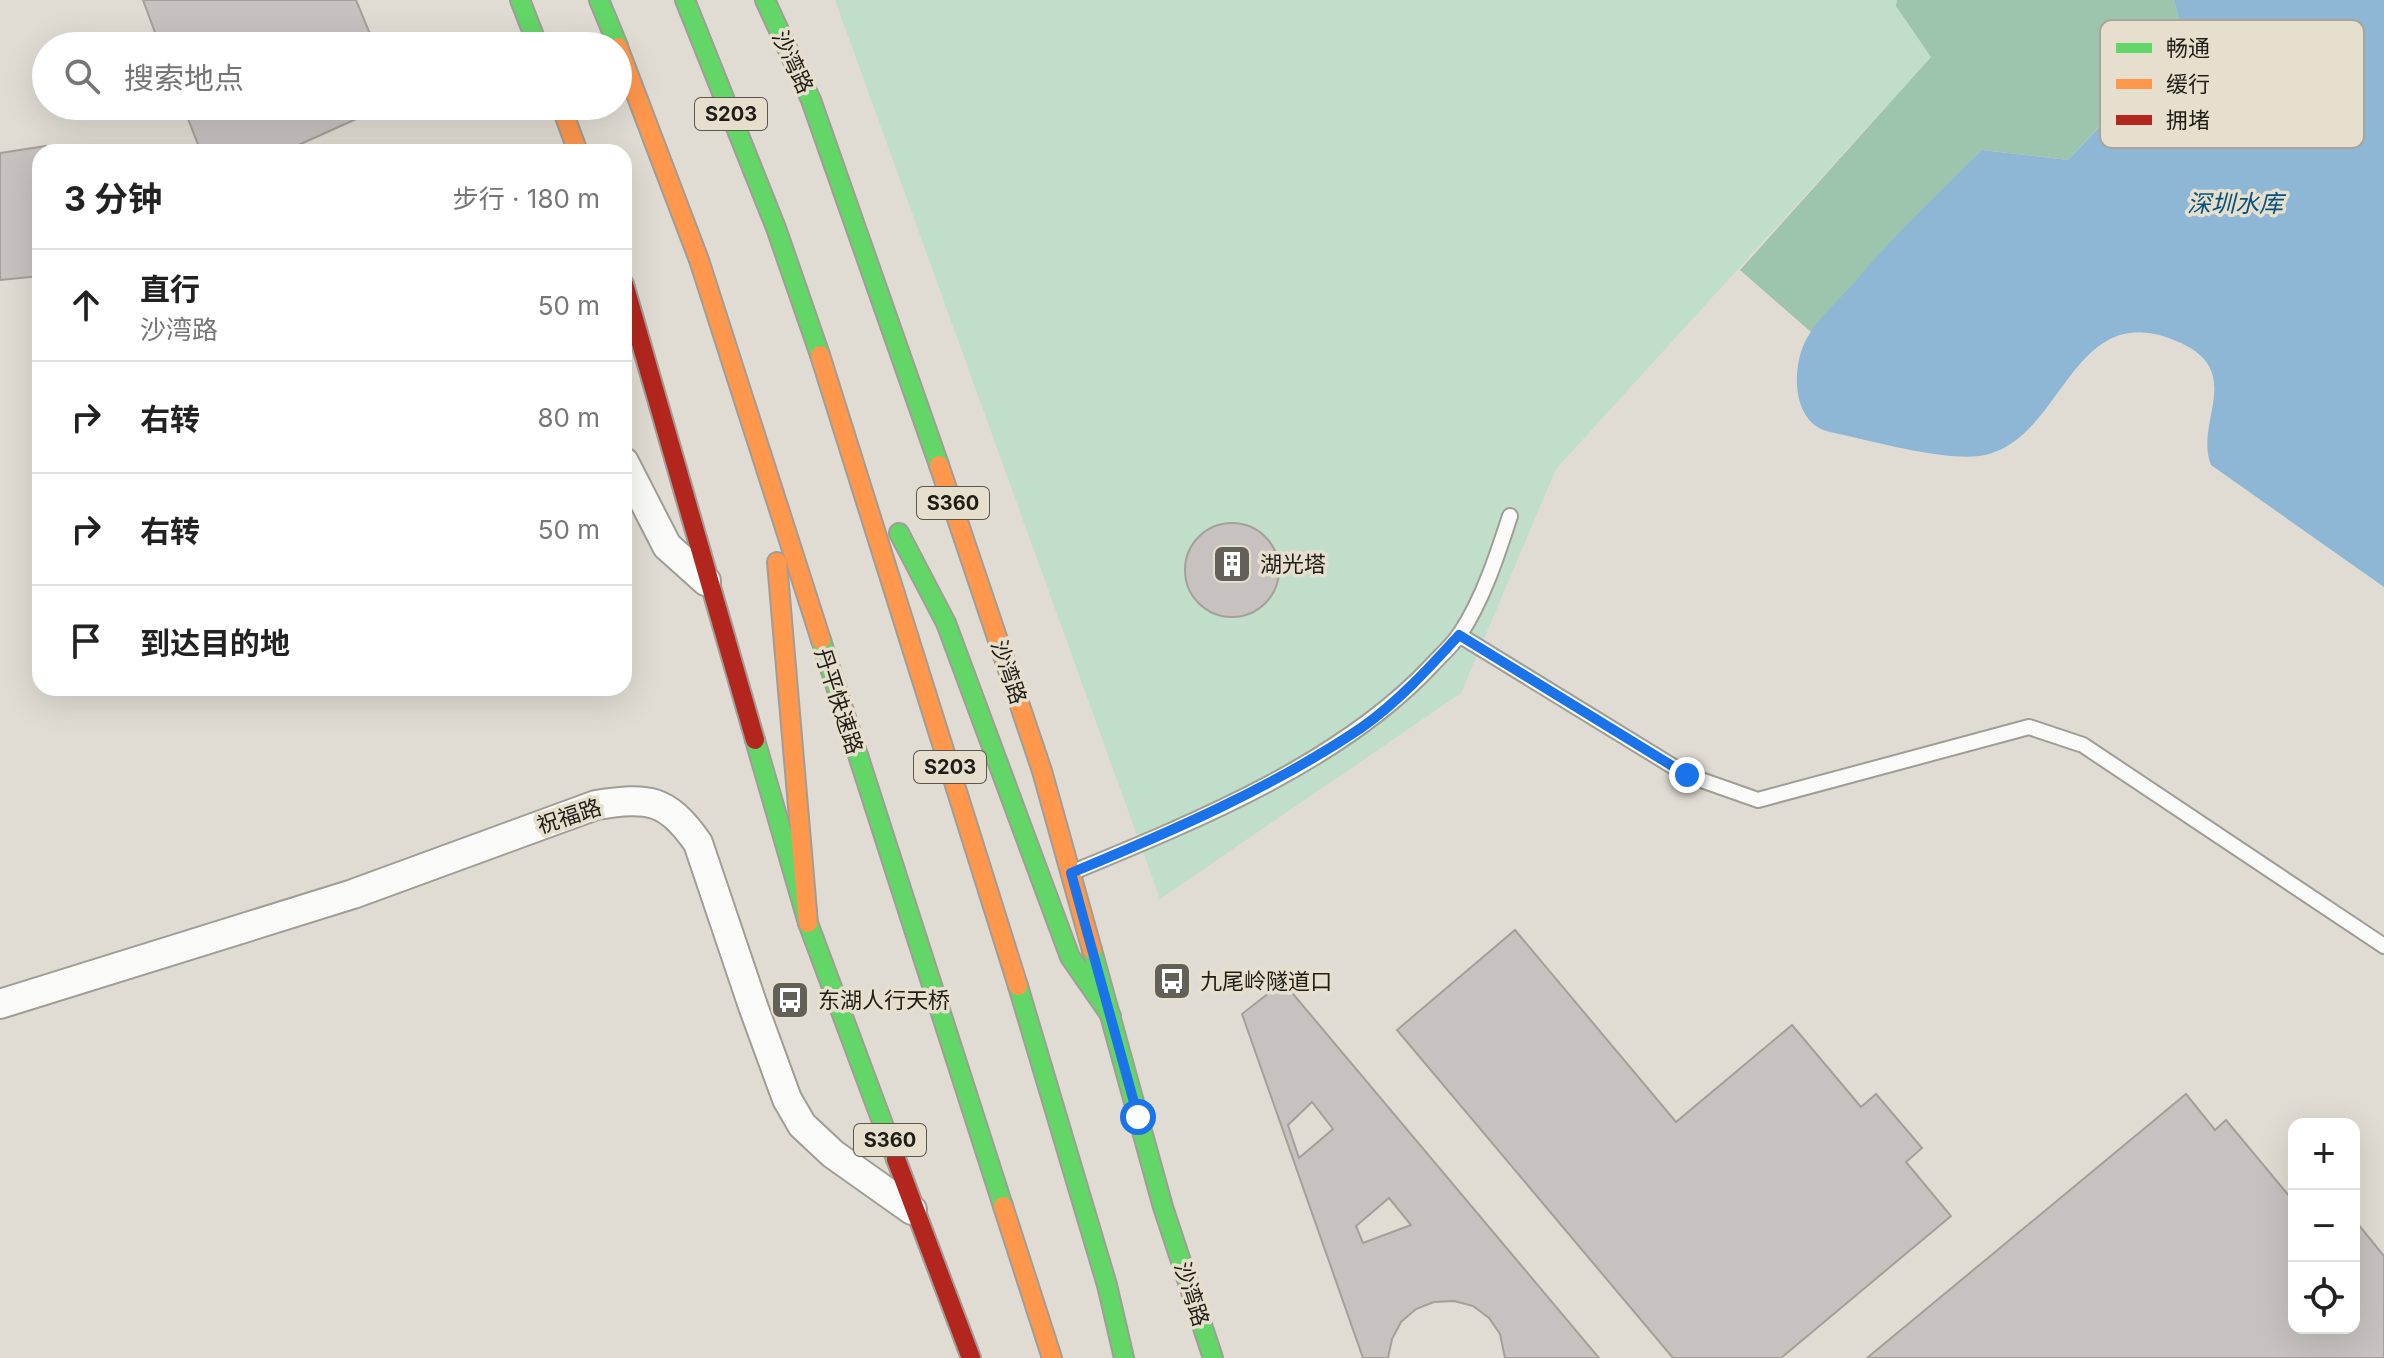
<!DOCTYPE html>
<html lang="zh">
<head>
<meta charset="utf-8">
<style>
	body { margin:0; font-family:Inter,"Noto Sans SC",sans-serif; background:#f2f2f2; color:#222 }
	.controls { position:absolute; right:24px; bottom:24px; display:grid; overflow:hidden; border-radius:16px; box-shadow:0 8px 32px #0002 }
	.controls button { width:72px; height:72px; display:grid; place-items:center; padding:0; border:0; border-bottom:2px solid #e0e0e0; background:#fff; color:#222; font:40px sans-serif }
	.stop { position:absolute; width:24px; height:24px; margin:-18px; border:6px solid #1a73e8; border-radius:50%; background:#fff }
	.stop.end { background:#1a73e8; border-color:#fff; box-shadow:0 2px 8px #0008 }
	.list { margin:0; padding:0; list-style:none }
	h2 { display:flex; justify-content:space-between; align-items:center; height:104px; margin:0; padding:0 32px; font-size:34px }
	h2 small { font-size:26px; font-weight:400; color:#767676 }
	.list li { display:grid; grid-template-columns:52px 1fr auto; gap:24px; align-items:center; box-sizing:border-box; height:112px; padding:0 32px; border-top:2px solid #e0e0e0 }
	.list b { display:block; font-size:30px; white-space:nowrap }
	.list p { margin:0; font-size:26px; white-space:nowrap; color:#767676 }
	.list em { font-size:26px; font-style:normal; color:#767676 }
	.icon { flex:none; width:44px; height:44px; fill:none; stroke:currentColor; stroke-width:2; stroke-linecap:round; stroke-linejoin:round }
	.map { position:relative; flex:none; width:2384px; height:1358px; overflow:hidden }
	.search { position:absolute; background:#fff; box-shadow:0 8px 32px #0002; left:32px; top:32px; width:600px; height:88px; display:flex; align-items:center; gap:20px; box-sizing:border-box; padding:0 28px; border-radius:44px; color:#767676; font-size:30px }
	.panel { position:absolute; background:#fff; box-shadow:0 8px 32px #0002; left:32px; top:144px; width:600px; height:552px; border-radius:24px }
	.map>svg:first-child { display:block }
	.green { fill:#c0deca }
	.forest { fill:#9dc5ae }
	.water { fill:#8db7d4 }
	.building { fill:#c7c2bf; stroke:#a59f9c; stroke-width:2; fill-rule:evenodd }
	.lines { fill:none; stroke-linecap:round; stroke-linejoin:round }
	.lane-casing { stroke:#a09d96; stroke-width:18 }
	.street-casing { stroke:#a09d96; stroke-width:32 }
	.fast-casing { stroke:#a09d96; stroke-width:22 }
	.slow-casing { stroke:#a09d96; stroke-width:22 }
	.jam-casing { stroke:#a09d96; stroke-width:22 }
	.lane { stroke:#fafaf8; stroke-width:14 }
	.street { stroke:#fafaf8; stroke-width:28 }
	.fast { stroke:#63d668; stroke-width:18 }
	.slow { stroke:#ff974d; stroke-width:18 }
	.jam { stroke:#b3261e; stroke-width:18 }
	.route { stroke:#1a73e8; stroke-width:10 }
	.labels { text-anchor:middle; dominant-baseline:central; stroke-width:7; stroke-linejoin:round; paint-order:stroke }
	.shield { fill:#e6dfcd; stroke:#5b574d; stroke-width:2 }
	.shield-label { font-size:20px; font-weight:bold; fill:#1f1d16 }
	.street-label { font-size:22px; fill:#1f1d16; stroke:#e6dfcd }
	.poi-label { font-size:22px; fill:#1f1d16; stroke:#e6dfcd; text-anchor:start }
	.water-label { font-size:24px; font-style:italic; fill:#04527d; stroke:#e6dfcd }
	.key { fill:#e6dfcd; stroke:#aaa596; stroke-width:2 }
	.key-label { font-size:22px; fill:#1f1d16 }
</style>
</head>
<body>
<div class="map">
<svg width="2384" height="1358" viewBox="0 0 2384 1358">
	<rect width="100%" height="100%" fill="#e0dcd3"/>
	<path class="green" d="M 835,0 L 1897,0 L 1897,6 L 1932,56 L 1556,469 L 1461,693 L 1160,899 Z"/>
	<path class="forest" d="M 1897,0 L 2174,0 L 2179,20 L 2144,79 L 2068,160 L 1982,150 L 1811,332 L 1740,270 L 1931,57 L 1896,6 Z"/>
	<path class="water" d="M 2174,0 L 2384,0 L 2384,587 L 2211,465 C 2194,422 2245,373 2181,343 C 2072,292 2066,437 1985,455 C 1948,463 1869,440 1830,432 C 1796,425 1792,381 1801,352 C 1809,326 1834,305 1852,285 C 1892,237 1938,194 1982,150 L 2068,160 L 2144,80 L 2179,20 Z"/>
	<g class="building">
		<path d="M 143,0 L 356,0 L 375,46 L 160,46 Z"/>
		<path d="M 183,106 L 385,106 L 283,152 L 201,152 Z"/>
		<path d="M 46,146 L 47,152 L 40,152 L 40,276 L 0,280 L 0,153 Z"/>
		<circle cx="1232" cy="570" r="47"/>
		<path d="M 1515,930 L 1676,1122 L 1792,1025 L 1861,1107 L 1876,1094 L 1922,1148 L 1906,1162 L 1951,1216 L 1781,1358 L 1673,1358 L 1397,1030 Z"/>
		<path d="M 1283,982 L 1599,1358 L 1505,1358 L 1500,1334 L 1489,1318 L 1473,1306 L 1454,1301 L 1434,1302 L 1416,1309 L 1401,1322 L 1392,1339 L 1388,1358 L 1363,1358 L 1242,1014 ZM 1312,1102 L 1333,1129 L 1299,1158 L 1288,1125 ZM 1389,1198 L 1411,1225 L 1363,1243 L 1356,1226 Z"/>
		<path d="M 2186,1094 L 2215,1130 L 2226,1120 L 2290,1197 L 2294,1194 L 2294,1328 L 2354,1328 L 2354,1219 L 2384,1256 L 2384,1358 L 1867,1358 Z"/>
	</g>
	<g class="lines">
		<defs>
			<g id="lane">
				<path d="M 1459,635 L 1687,775 L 1758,800 L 2029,727 L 2083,745 L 2384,946"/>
				<path d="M 1073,872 C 1194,822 1340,763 1431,666 C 1440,656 1452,646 1460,634 C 1483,599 1497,556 1510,516"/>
			</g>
			<g id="street">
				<path d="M 624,462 L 667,546 L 706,581"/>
				<path d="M 0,1004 L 353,894 L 596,805 C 649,797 666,798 698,843 L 753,1006 L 787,1099 L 802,1125 L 833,1154 L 912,1210"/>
			</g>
			<g id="fast">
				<path d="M 520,0 L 538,46"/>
				<path d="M 599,0 L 618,46"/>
				<path d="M 685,0 L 776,228 L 820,355"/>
				<path d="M 765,0 L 811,100 L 939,465"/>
				<path d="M 899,533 L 946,623 L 1070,957 L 1111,1016"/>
				<path d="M 821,640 L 1003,1206"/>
				<path d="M 755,740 L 808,923 L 896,1159"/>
				<path d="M 1092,950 L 1163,1207 L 1213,1358"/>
				<path d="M 1018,986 L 1107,1285 L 1124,1358"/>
			</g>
			<g id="slow">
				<path d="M 618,47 L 699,260 L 821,640"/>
				<path d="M 561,106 L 578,152"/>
				<path d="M 820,355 L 1018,986"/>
				<path d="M 939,465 L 1042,771 L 1092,950"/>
				<path d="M 777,562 L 808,923"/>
				<path d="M 1003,1206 L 1052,1358"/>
			</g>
			<g id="jam">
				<path d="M 624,284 L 755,740"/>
				<path d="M 896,1159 L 971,1358"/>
			</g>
		</defs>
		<use href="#lane" class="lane-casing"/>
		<use href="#street" class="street-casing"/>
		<use href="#fast" class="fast-casing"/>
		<use href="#slow" class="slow-casing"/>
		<use href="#jam" class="jam-casing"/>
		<use href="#lane" class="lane"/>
		<use href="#street" class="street"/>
		<use href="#fast" class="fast"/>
		<use href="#slow" class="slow"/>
		<use href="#jam" class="jam"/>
	</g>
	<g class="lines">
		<path class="route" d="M 1138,1117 L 1071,873 C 1170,832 1272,788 1361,728 C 1398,702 1429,668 1459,635 L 1687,775"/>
	</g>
	<defs>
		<symbol id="building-square" viewBox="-11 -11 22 22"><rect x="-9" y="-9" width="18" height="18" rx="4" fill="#636058" stroke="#e6dfcd"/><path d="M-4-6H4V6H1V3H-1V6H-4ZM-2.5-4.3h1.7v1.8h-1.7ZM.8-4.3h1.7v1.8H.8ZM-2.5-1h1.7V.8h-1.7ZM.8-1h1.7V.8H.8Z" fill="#fff"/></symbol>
		<symbol id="bus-square" viewBox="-11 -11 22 22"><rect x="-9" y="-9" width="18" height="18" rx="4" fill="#636058" stroke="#e6dfcd"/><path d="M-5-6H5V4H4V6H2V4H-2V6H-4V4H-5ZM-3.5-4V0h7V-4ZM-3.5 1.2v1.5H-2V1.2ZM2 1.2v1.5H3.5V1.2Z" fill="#fff"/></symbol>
	</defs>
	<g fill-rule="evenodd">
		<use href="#building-square" x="1210" y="542" width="44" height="44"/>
		<use href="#bus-square" x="1150" y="959" width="44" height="44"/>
		<use href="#bus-square" x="768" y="978" width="44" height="44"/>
	</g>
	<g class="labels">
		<g class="shield">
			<rect x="695" y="98" width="72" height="32" rx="6"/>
			<rect x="917" y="487" width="72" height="32" rx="6"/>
			<rect x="914" y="751" width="72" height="32" rx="6"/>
			<rect x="854" y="1124" width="72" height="32" rx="6"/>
		</g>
		<g class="shield-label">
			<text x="731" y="114">S203</text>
			<text x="953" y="503">S360</text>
			<text x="950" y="767">S203</text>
			<text x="890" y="1140">S360</text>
		</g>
		<g class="street-label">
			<text transform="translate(793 62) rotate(65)">沙湾路</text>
			<text transform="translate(1009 672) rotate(71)">沙湾路</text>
			<text transform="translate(839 701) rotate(72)">丹平快速路</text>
			<text transform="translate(569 816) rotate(-18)">祝福路</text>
			<text transform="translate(1192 1294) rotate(72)">沙湾路</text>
		</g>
		<g class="poi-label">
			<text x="1260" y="564">湖光塔</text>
			<text x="1200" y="981">九尾岭隧道口</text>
			<text x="818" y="1000">东湖人行天桥</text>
		</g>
		<g class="water-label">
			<text x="2235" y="203">深圳水库</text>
		</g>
	</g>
	<rect x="2100" y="20" width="264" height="128" rx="12" class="key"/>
	<rect x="2116" y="43" width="36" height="10" fill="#63d668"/>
	<rect x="2116" y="79" width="36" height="10" fill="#ff974d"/>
	<rect x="2116" y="115" width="36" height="10" fill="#b3261e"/>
	<g class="key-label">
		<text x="2166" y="56">畅通</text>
		<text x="2166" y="92">缓行</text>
		<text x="2166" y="128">拥堵</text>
	</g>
</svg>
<div class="controls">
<button>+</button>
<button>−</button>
<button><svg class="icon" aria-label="locate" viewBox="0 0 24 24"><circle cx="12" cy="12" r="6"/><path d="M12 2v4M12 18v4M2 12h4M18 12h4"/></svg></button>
</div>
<div class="stop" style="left:1138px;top:1117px"></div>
<div class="stop end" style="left:1687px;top:775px"></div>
<div class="search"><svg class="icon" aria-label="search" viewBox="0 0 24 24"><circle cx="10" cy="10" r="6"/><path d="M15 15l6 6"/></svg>搜索地点</div>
<section class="panel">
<h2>3 分钟<small>步行 · 180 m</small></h2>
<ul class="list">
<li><svg class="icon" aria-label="ahead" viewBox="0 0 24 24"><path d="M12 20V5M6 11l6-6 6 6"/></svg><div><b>直行</b><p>沙湾路</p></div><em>50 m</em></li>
<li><svg class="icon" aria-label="right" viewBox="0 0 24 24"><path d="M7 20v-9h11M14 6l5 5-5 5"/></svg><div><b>右转</b></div><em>80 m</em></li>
<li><svg class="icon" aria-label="right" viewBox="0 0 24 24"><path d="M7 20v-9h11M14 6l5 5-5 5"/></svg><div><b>右转</b></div><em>50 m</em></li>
<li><svg class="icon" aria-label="arrive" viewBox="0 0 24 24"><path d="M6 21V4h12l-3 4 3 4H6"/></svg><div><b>到达目的地</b></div></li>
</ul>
</section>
</div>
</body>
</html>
